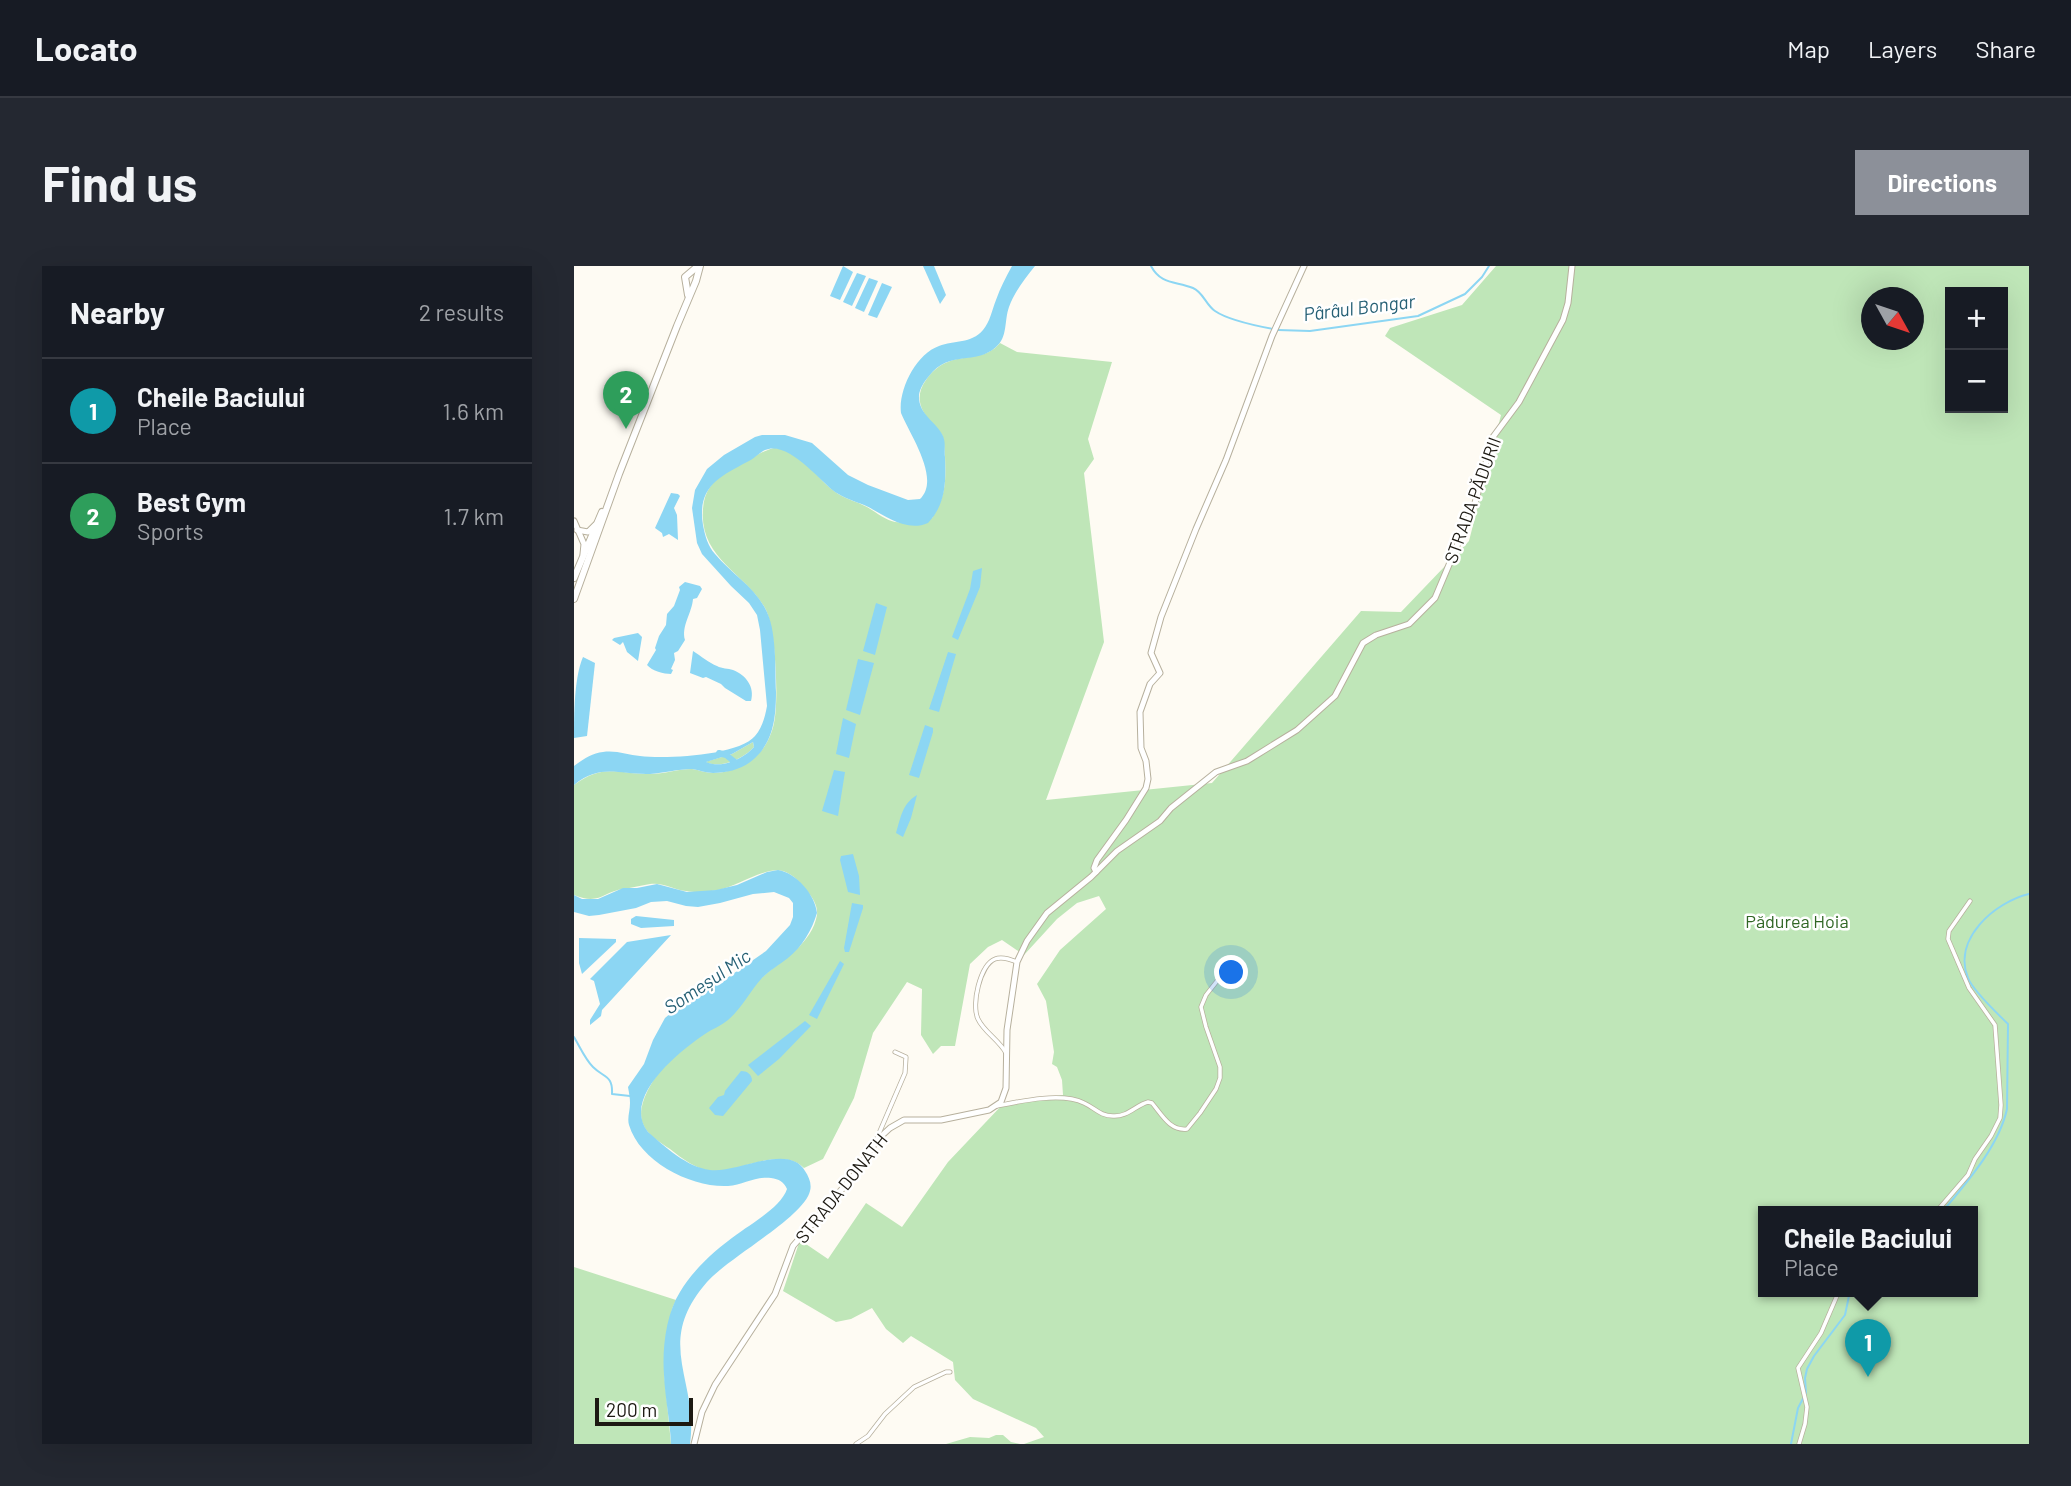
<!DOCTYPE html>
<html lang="en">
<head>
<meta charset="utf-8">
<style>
	body { margin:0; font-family:Barlow,sans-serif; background:#242831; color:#f1f3f6 }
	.controls { position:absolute; right:21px; top:21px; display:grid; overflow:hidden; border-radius:0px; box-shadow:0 7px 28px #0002 }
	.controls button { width:63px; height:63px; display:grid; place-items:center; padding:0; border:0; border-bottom:2px solid #363941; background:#171b24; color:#f1f3f6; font:35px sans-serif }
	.compass { position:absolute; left:1287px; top:21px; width:63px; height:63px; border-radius:50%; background:#171b24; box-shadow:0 7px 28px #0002; rotate:130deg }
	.scale { position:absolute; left:21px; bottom:18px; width:98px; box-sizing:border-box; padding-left:7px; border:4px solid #1c1912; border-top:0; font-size:19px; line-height:24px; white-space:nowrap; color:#1c1912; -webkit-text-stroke:5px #fff; paint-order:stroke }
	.you { position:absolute; left:658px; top:707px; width:24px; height:24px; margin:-18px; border:5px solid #fff; border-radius:50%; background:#1a73e8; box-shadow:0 0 0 10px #1a73e833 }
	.badge { display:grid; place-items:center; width:46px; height:46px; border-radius:50%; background:#8c9099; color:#fff; font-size:23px; font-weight:700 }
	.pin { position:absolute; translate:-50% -58px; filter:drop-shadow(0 2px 4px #0008) }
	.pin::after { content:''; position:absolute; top:37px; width:24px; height:21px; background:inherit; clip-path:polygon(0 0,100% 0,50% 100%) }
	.popup { position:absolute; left:1184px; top:940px; width:220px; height:91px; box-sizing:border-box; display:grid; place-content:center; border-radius:0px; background:#171b24; filter:drop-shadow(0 2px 5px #0005); font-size:23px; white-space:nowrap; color:#9ea1a6 }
	.popup b { font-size:26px; color:#f1f3f6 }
	.popup::after { content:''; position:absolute; left:50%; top:100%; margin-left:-14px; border:14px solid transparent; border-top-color:#171b24 }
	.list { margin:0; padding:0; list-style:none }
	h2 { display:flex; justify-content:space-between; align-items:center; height:91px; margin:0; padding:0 28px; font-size:30px }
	h2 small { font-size:23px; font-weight:400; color:#9ea1a6 }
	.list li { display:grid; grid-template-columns:46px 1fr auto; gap:21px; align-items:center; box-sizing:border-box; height:105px; padding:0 28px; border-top:2px solid #363941 }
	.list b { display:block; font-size:26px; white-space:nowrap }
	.list p { margin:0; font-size:23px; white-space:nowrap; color:#9ea1a6 }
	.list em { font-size:23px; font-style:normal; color:#9ea1a6 }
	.map { position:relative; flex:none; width:1455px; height:1178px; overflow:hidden; border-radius:0px }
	header { display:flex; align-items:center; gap:42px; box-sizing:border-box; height:98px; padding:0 35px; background:#171b24; border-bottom:2px solid #363941 }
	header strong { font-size:33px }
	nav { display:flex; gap:38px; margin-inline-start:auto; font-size:24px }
	.intro { display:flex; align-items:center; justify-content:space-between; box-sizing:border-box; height:168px; padding:0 42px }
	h1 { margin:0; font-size:49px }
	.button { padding:18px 32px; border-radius:0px; background:#8c9099; color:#fff; font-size:24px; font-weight:700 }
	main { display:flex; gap:42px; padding:0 42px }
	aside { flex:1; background:#171b24; border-radius:0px; box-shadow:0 7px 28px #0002 }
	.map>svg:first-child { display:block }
	.green { fill:#bfe6b8; fill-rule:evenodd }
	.water { fill:#8cd6f3; fill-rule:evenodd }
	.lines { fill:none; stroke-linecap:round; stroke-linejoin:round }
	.stream { stroke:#8cd6f3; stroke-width:2 }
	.river { stroke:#8cd6f3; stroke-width:6 }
	.street-casing { stroke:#b7b09d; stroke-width:5 }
	.secondary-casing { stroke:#b7b09d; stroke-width:7 }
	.primary-casing { stroke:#b7b09d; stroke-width:8 }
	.street { stroke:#fff; stroke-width:3.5 }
	.secondary { stroke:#fff; stroke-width:5 }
	.primary { stroke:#fff; stroke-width:6 }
	.labels { text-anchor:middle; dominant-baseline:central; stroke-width:5; stroke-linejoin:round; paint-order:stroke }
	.street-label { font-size:18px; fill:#1c1912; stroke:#fff }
	.park-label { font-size:18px; fill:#306624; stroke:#fff }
	.water-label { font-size:19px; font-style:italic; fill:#266075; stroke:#fff }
</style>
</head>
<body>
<header>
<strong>Locato</strong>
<nav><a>Map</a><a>Layers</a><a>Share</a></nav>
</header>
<div class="intro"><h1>Find us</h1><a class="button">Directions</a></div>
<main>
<aside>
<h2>Nearby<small>2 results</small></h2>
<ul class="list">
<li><span class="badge" style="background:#0f9aa8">1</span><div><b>Cheile Baciului</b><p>Place</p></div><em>1.6 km</em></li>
<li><span class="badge" style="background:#2e9e5b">2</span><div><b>Best Gym</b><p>Sports</p></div><em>1.7 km</em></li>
</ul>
</aside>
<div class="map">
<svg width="1455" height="1178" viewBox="0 0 1455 1178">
	<rect width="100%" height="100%" fill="#fefbf3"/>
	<g class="green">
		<path d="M 922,0 L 1455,0 L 1455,1178 L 450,1178 L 470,1171 L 462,1162 L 399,1133 L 381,1114 L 379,1096 L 337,1070 L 329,1077 L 312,1063 L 298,1042 L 277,1053 L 262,1056 L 209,1025 L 226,974 L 254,993 L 292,937 L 328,961 L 374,896 L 429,838 L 489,829 L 488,814 L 483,801 L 478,798 L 480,786 L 472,735 L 463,718 L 486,684 L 532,643 L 525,630 L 503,637 L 483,653 L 450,689 L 428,674 L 414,681 L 396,698 L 381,780 L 367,780 L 359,788 L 347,769 L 348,723 L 333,716 L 299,767 L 280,832 L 249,893 L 230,902 C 207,879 165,907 138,905 C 121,903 109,893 96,883 C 87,877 73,869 69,858 C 62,842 76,818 86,805 C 97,791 112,780 125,769 C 147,749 169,727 192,708 C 211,692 238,677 243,649 C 244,640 239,632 233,625 C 228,618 219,608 209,605 C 191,600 163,621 144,624 C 134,626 122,627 112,625 C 100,624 89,616 76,618 C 67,620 59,621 50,623 C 29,625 26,640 0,629 L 0,519 C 30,497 43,508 76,508 C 90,508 104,503 118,503 C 125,504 132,507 139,507 C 158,507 172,498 186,486 C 193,479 198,467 200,457 C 205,436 202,361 191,342 C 170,306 125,292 129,243 C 130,225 139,214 154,205 C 163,200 193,182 201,182 C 226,183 241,211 260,225 C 270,233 282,235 293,241 C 302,246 311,254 321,256 C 332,258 347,253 358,252 C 372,230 372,216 371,190 C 370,183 371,176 368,169 C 366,165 361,161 358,157 C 345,144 341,129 352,114 C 376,80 406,101 426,77 L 443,86 L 538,96 L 514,173 L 520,193 L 510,207 L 530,376 L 472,534 L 638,517 L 787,345 L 827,346 L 895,275 L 927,149 L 811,70 L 816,62 L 888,39 ZM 1376,26 L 1429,26 L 1429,142 L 1376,142 ZM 1297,32 L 1339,32 L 1339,74 L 1297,74 ZM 1189,945 L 1399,945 L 1399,1025 L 1189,1025 Z"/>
		<path d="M 179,476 L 180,481 C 169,493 147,503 131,496 L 158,488 Z"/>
		<path d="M 0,1001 L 102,1034 L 98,1043 L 90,1106 L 97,1178 L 0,1178 Z"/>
		<path d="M 422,1169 L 429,1169 L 437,1176 L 446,1178 L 372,1178 L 396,1171 L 415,1172 Z"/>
	</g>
	<g class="water">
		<path d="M 269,0 L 279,6 L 266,34 L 256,30 Z"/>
		<path d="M 349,0 L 360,0 L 372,29 L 366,38 Z"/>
		<path d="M 438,0 L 461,0 C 451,12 440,27 435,41 C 430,55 434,71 422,81 C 401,100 376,83 355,110 C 350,116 346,122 345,129 C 344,149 362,155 369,170 C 372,177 370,184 371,191 C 372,216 372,238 354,257 C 331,267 310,248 290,239 C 280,235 270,232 261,226 C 245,214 214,174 191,184 C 185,187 180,193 173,196 C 145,211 123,221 129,259 C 131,270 134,280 141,288 C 157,307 179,320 191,342 C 203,363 201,402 202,426 C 202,449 200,473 183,490 C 172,502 155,507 139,507 C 132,507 125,504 118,503 C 104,503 90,507 76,508 C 45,509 27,497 0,519 L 0,500 C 8,494 18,487 29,486 C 42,484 54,489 66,490 C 91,493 164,490 181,470 C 188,462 191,451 193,440 L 186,364 L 183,349 L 175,337 L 157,320 L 128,288 L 123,277 L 118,242 L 121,224 L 133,203 L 150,189 L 181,171 L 188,169 L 211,169 L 238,177 L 274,209 L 294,219 L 334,234 L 346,233 C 367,213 336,169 327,147 C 324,124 342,88 365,80 C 380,74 397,78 409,64 C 416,56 418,44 422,34 C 426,22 432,11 438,0 ZM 179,476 L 180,481 C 169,493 148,503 132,496 L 158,488 Z"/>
		<path d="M 283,7 L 292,10 L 278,40 L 269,36 Z"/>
		<path d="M 295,12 L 304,15 L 290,46 L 281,42 Z"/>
		<path d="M 308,17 L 318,21 L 303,52 L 294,49 Z"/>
		<path d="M 97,227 L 104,228 L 106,230 L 100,242 L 103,249 L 104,274 L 95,268 L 89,271 L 88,267 L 81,262 Z"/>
		<path d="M 408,302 L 406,321 L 384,374 L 378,371 L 396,323 L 399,305 Z"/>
		<path d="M 111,316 L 126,320 L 128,323 L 123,332 L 119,333 C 118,347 107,360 111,374 L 104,385 L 100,387 L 101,394 L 97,403 L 99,404 L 97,408 C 90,408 78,405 73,399 L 82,384 L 81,382 L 85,370 L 92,359 L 93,348 L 100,340 L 106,324 L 105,321 Z"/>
		<path d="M 302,337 L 313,341 L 301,389 L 289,385 Z"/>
		<path d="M 64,367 L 68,371 L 64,395 L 53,386 L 49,376 L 46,379 L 38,374 L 40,372 Z"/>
		<path d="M 119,385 C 127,390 135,397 143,400 C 148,403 154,402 159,404 C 172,409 181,421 177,435 L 172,435 L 151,422 L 147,418 L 132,411 L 129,412 L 116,407 Z"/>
		<path d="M 374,386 L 382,388 L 365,446 L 355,443 Z"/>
		<path d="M 9,391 L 21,397 L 13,470 L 0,472 C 0,449 0,412 9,391 Z"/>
		<path d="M 284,393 L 300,397 L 286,449 L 272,444 Z"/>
		<path d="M 269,452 L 282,458 L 275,492 L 262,488 Z"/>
		<path d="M 351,459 L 359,462 L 359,466 L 345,512 L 335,509 Z"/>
		<path d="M 260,504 L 271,506 L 264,550 L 248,545 Z"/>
		<path d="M 343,529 L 337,552 L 329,571 L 322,567 C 327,551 328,538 343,529 Z"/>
		<path d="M 279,588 L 285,610 L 286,629 L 274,626 L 266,594 L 267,590 Z"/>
		<path d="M 204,604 C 223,607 241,629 243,647 C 238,664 228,681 214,692 C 205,699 196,704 188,712 C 176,725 168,742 154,754 C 147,760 138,763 131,768 C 106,785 47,831 74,866 C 91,881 113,901 136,904 C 161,908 215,876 231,905 C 235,911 238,918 236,925 C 230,951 154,992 133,1016 C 79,1078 125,1113 116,1178 L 97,1178 C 96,1155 91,1132 90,1109 C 88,1083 92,1048 106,1026 C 119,1004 141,984 162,969 C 177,958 207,941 213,923 C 210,916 205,913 197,912 C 182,910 169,919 154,920 C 118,922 66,896 55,859 C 53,852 56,845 56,837 C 56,832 55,827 54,821 L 70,798 L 79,774 L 91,752 L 113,733 L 153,712 L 192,685 L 216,659 L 219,651 L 219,637 L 215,632 L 200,626 L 179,628 L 146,637 L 124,641 L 112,640 L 93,635 L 77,636 L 62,642 L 25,649 L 15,650 L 0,646 L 0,629 L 8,633 L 24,633 L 49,622 L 63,622 L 83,618 L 113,626 L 142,624 L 163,619 L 193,606 Z"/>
		<path d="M 278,637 L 289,639 L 289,642 L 275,686 L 271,686 L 270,682 Z"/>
		<path d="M 62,650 L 100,654 L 100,660 L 67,662 L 57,658 L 57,653 Z"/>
		<path d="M 97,669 L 28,744 L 27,750 L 16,759 L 16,754 L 26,738 L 20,715 L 16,713 L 53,676 Z"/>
		<path d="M 5,672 L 42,673 L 42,676 L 8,708 L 5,697 Z"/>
		<path d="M 266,695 L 270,698 L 243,753 L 235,749 Z"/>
		<path d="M 231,755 L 237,760 L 205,793 L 184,810 L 174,799 Z"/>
		<path d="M 167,805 C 173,805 178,808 178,815 L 149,850 L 141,849 L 135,842 L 144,831 L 150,829 L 151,825 Z"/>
	</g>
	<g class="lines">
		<g class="stream">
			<path d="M 577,0 C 587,19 602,15 619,22 C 629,26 632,39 641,45 C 654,54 683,60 699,63"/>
			<path d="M 704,64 L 736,65 L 844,50 L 891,28 L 908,11 L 915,0"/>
			<path d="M 0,771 C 6,781 11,793 19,801 C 30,812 39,809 38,828 L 56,830"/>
			<path d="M 1369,945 C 1393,916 1425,880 1433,843 L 1434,758 C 1423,747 1399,725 1394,712 C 1378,673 1421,636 1455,628"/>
			<path d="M 1217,1178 L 1224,1142 L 1232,1127 L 1231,1112 L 1233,1103 L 1240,1090 L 1271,1049 L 1276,1025"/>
		</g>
		<path class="river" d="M 145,487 L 152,489 L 161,496"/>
		<defs>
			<g id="street">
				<path d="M 432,787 C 425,774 410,766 404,753 C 397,739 406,699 421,693 C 428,690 436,693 443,696"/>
				<path d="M 423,840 C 447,835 488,826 510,837 C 521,842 526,850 539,850 C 554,851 562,839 574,836 L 578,837 C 588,849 596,865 613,863 L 626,847 L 642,823 L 646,812 L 646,801 L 632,761 L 627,741 L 632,729 L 647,710"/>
				<path d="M 303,872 L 331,807 L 332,791 L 321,786"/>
				<path d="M 1363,945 L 1394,909 L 1401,893 L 1417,870 L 1426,852 L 1427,839 L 1421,759 L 1395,722 L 1374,673 L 1375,665 L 1396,635"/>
				<path d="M 282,1178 L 294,1170 L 311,1148 L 340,1121 L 372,1106 L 376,1106"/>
				<path d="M 1225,1178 L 1231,1158 L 1233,1141 L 1224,1102 L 1247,1067 L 1265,1025"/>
			</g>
			<g id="secondary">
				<path d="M 0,255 L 10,278 L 9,288"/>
				<path d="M 3,264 L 14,266 L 21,259"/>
				<path d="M 522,606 L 520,602 L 523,594 L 552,554 L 572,522 L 574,513 L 572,495 L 567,482 L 566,446 L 576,418 L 586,407 L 577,387 L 587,351 L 622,263 L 652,194 L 698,70 L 730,0"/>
				<path d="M 120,1178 L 128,1146 L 141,1119 L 201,1028 L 219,980 L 281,908 L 303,874 L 316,862 L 330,854 L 367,854 L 415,844 L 427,836 L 432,822 L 433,764 L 443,696 L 453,675 L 473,647 L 517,611 L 543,585 L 586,555 L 597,542 L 642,506 L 673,495 L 723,464 L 761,430 L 789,377 L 802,369 L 835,358 L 861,332 L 901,237 L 919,171 L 945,136 L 989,54 L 994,37 L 998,0"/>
			</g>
			<g id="primary">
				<path d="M 114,29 L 111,11 L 124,0"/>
				<path d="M 0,312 L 28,246"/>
				<path d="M 0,333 L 45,208 L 103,60 L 122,15 L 126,0"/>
			</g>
		</defs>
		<use href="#street" class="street-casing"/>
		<use href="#secondary" class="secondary-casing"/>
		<use href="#primary" class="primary-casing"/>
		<use href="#street" class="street"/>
		<use href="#secondary" class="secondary"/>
		<use href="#primary" class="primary"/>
	</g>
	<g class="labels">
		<g class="street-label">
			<text transform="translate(898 234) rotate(-70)">STRADA PĂDURII</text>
			<text transform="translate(267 922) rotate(-51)">STRADA DONATH</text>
		</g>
		<g class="park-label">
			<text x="1223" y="655">Pădurea Hoia</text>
		</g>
		<g class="water-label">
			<text transform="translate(785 41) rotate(-7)">Pârâul Bongar</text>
			<text transform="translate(133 715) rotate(-34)">Someșul Mic</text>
		</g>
	</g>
</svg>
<div class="controls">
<button>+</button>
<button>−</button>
</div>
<svg class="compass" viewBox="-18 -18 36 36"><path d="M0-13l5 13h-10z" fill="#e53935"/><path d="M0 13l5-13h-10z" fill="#9ea1a6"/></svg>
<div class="scale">200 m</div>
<div class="you"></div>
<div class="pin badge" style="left:1294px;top:1111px;background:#0f9aa8">1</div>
<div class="popup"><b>Cheile Baciului</b>Place</div>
<div class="pin badge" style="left:52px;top:163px;background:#2e9e5b">2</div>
</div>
</main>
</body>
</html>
